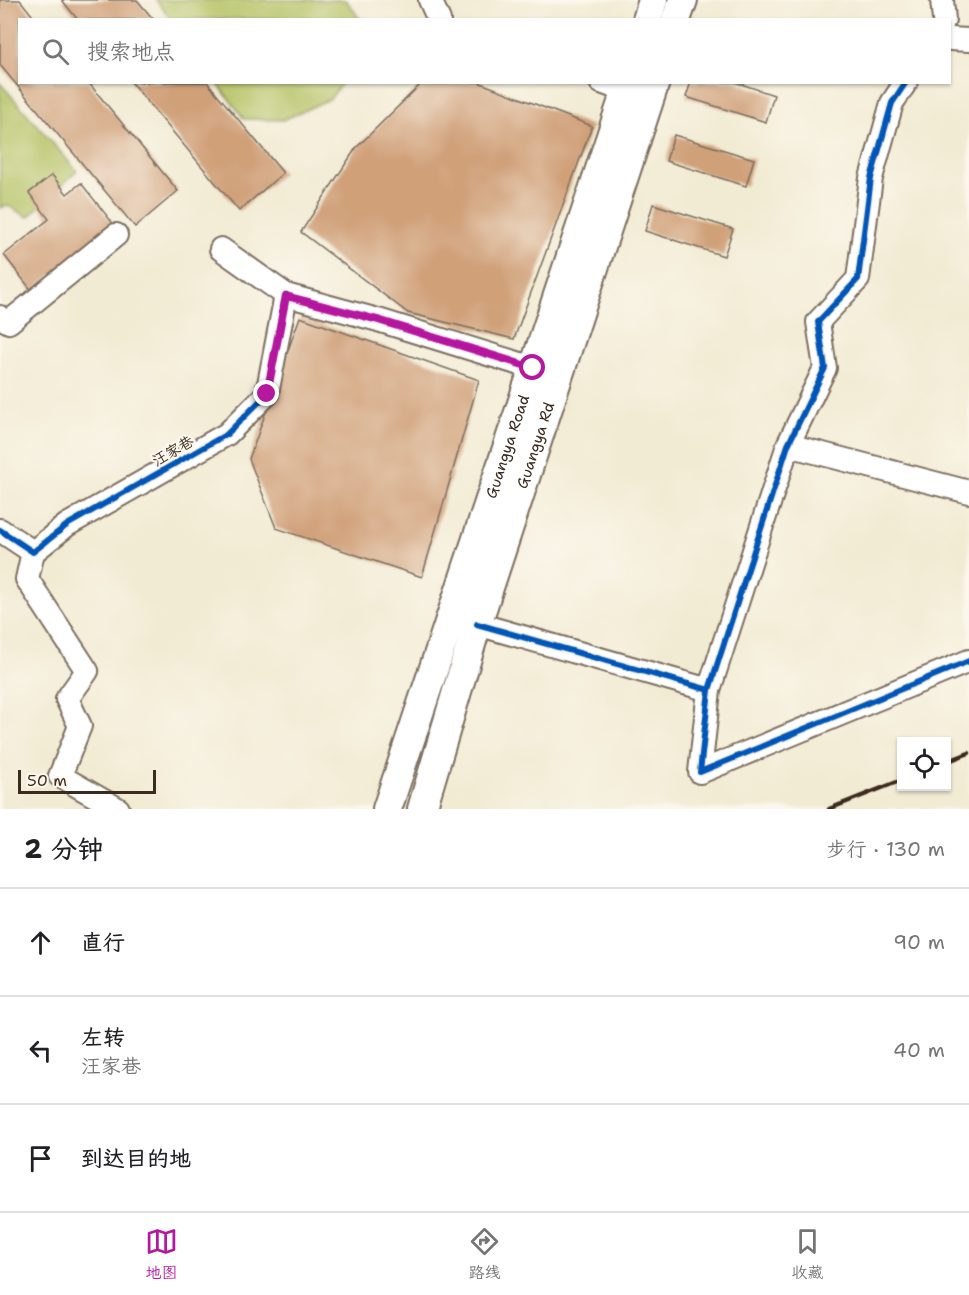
<!DOCTYPE html>
<html lang="zh">
<head>
<meta charset="utf-8">
<style>
	body { margin:0; font-family:"Shantell Sans","LXGW WenKai TC",sans-serif; background:#f6f6f6; color:#202124 }
	.controls { position:absolute; right:18px; bottom:18px; display:grid; overflow:hidden; border-radius:0px; box-shadow:0 2px 4px #0004 }
	.controls button { width:54px; height:54px; display:grid; place-items:center; padding:0; border:0; border-bottom:2px solid #e0e0e0; background:#fff; color:#202124; font:30px sans-serif }
	.scale { position:absolute; left:18px; bottom:15px; width:138px; box-sizing:border-box; padding-left:6px; border:3px solid #3b2a1e; border-top:0; font-size:16px; line-height:21px; white-space:nowrap; color:#3b2a1e; -webkit-text-stroke:4px #fbf7ec; paint-order:stroke }
	.stop { position:absolute; width:18px; height:18px; margin:-14px; border:4px solid #b5179e; border-radius:50%; background:#fff }
	.stop.end { background:#b5179e; border-color:#fff; box-shadow:0 2px 6px #0008 }
	.list { margin:0; padding:0; list-style:none }
	h2 { display:flex; justify-content:space-between; align-items:center; height:78px; margin:0; padding:0 24px; font-size:26px }
	h2 small { font-size:20px; font-weight:400; color:#757577 }
	.list li { display:grid; grid-template-columns:39px 1fr auto; gap:18px; align-items:center; box-sizing:border-box; height:108px; padding:0 24px; border-top:2px solid #e0e0e0 }
	.list b { display:block; font-size:22px; white-space:nowrap }
	.list p { margin:0; font-size:20px; white-space:nowrap; color:#757577 }
	.list em { font-size:20px; font-style:normal; color:#757577 }
	.icon { flex:none; width:33px; height:33px; fill:none; stroke:currentColor; stroke-width:2; stroke-linecap:round; stroke-linejoin:round }
	.map { position:relative; flex:none; width:969px; height:809px; overflow:hidden }
	.search { position:absolute; background:#fff; box-shadow:0 2px 4px #0004; left:18px; right:18px; top:18px; height:66px; display:flex; align-items:center; gap:15px; box-sizing:border-box; padding:0 21px; border-radius:0px; color:#757577; font-size:22px }
	.sheet { height:402px; background:#fff }
	nav { display:flex; justify-content:space-around; align-items:center; box-sizing:border-box; height:84px; border-top:2px solid #e0e0e0; background:#fff; font-size:16px; color:#757577 }
	nav a { display:grid; justify-items:center; gap:3px }
	nav .on { color:#b5179e }
	.map>svg:first-child { display:block }
	.green { fill:#b5c366; stroke:#787642; stroke-width:1.5 }
	.building { fill:#d0a079 }
	.lines { fill:none; stroke-linecap:round; stroke-linejoin:round }
	.minor-casing { stroke:#7b6e5e; stroke-width:26 }
	.major-casing { stroke:#7b6e5e; stroke-width:32 }
	.minor { stroke:#fff; stroke-width:22 }
	.major { stroke:#fff; stroke-width:28 }
	.rail { stroke:#3b2a1e; stroke-width:4.5 }
	.cycleway-casing { stroke:#fbf7ec; stroke-width:10 }
	.cycleway { stroke:#0057b8; stroke-width:6 }
	.route { stroke:#b5179e; stroke-width:8 }
	.labels { text-anchor:middle; dominant-baseline:central; stroke-width:4.5; stroke-linejoin:round; paint-order:stroke }
	.street-label { font-size:15px; fill:#3b2a1e; stroke:#fbf7ec }
</style>
</head>
<body>
<div class="map">
<svg width="969" height="809" viewBox="0 0 969 809">
	<rect width="100%" height="100%" fill="#fbf7ec"/>
	<filter id="ink" filterUnits="userSpaceOnUse"><feTurbulence type="fractalNoise" baseFrequency=".0167" numOctaves="2"/><feDisplacementMap in="SourceGraphic" scale="12" xChannelSelector="R" yChannelSelector="G"/><feConvolveMatrix kernelMatrix="1 2 1 2 8 2 1 2 1" color-interpolation-filters="sRGB"/></filter>
	<filter id="wash" filterUnits="userSpaceOnUse"><feTurbulence type="fractalNoise" baseFrequency=".008" numOctaves="4" result="noise"/><feDisplacementMap in="SourceGraphic" scale="24" xChannelSelector="R" yChannelSelector="G"/><feGaussianBlur stdDeviation="1.35" result="paint"/><feColorMatrix in="noise" values="0 0 0 0 0 0 0 0 0 0 0 0 0 0 0 0 0 1.4 0 .05"/><feComposite in="paint" operator="in"/></filter>
	<g filter="url(#wash)">
		<rect width="100%" height="100%" fill="#f2ebd4"/>
		<g class="green">
			<path d="M 156,0 L 346,0 L 360,19 L 171,19 Z"/>
			<path d="M 0,83 L 77,171 L 28,217 L 7,205 L 0,208 Z"/>
			<path d="M 217,83 L 342,83 L 330,99 L 283,120 L 244,119 Z"/>
		</g>
		<g id="blocks">
			<g class="building">
				<path d="M 0,0 L 20,0 L 36,20 L 20,20 L 20,82 L 88,82 L 178,191 L 135,227 L 0,65 Z"/>
				<path d="M 62,0 L 137,0 L 154,20 L 78,20 Z"/>
				<path d="M 131,82 L 207,82 L 283,173 L 239,211 Z"/>
				<path d="M 423,82 L 478,82 L 592,126 L 514,339 L 408,313 L 301,232 L 356,148 Z"/>
				<path d="M 691,82 L 735,82 L 774,95 L 766,122 L 686,97 Z"/>
				<path d="M 674,135 L 754,159 L 746,186 L 666,161 Z"/>
				<path d="M 52,175 L 67,194 L 81,183 L 115,226 L 32,291 L 4,255 L 49,219 L 29,193 Z"/>
				<path d="M 653,204 L 733,229 L 724,256 L 645,231 Z"/>
				<path d="M 300,317 L 479,380 L 422,577 L 276,528 L 249,459 Z"/>
			</g>
		</g>
	</g>
	<g filter="url(#ink)">
		<use href="#blocks" fill-opacity="0" stroke="#7b6e5e" stroke-width="1.5"/>
		<g class="lines">
			<defs>
				<g id="minor">
					<path d="M 430,0 L 439,20"/>
					<path d="M 942,0 L 944,20"/>
					<path d="M 950,39 L 969,40"/>
					<path d="M 601,82 L 626,91"/>
					<path d="M 221,249 L 286,295 L 378,320 L 533,368"/>
					<path d="M 0,317 L 9,322 L 116,235"/>
					<path d="M 788,445 L 969,492"/>
					<path d="M 0,530 L 33,552 L 67,525 L 227,434 L 267,394 L 286,295"/>
					<path d="M 33,552 L 27,579 L 87,671 L 67,699 L 80,726 L 60,776 L 118,809"/>
					<path d="M 477,624 L 709,690 L 700,772 L 969,661"/>
					<path d="M 709,690 L 788,445 L 825,368 L 818,322 L 858,279 L 871,178 L 892,103 L 906,82"/>
				</g>
				<g id="major">
					<path d="M 647,20 L 653,0"/>
					<path d="M 676,20 L 683,0"/>
					<path id="s1" d="M 387,809 L 629,82"/>
					<path id="s2" d="M 422,809 L 477,624 L 655,82"/>
				</g>
			</defs>
			<use href="#minor" class="minor-casing"/>
			<use href="#major" class="major-casing"/>
			<use href="#minor" class="minor"/>
			<use href="#major" class="major"/>
			<g class="rail">
				<path d="M 946,762 L 969,753"/>
				<path d="M 829,809 L 902,780"/>
			</g>
			<defs>
				<g id="cycleway">
					<path d="M 0,530 L 33,552 L 67,525 L 227,434 L 267,394 L 286,295"/>
					<path d="M 477,624 L 709,690 L 700,772 L 969,661"/>
					<path d="M 709,690 L 788,445 L 825,368 L 818,322 L 858,279 L 871,178 L 892,103 L 906,82"/>
				</g>
			</defs>
			<use href="#cycleway" class="cycleway-casing"/>
			<use href="#cycleway" class="cycleway"/>
		</g>
	</g>
	<g class="lines" filter="url(#ink)">
		<path class="route" d="M 267,394 L 286,296 L 378,320 L 533,368"/>
	</g>
	<g class="labels">
		<g class="street-label">
			<text stroke="none"><textPath href="#s2" startOffset="381">Guangya Rd</textPath></text>
			<text stroke="none"><textPath href="#s1" startOffset="382">Guangya Road</textPath></text>
			<text transform="translate(173 451) rotate(-30)">汪家巷</text>
		</g>
	</g>
</svg>
<div class="controls">
<button><svg class="icon" aria-label="locate" viewBox="0 0 24 24"><circle cx="12" cy="12" r="6"/><path d="M12 2v4M12 18v4M2 12h4M18 12h4"/></svg></button>
</div>
<div class="scale">50 m</div>
<div class="stop" style="left:533px;top:368px"></div>
<div class="stop end" style="left:267px;top:394px"></div>
<div class="search"><svg class="icon" aria-label="search" viewBox="0 0 24 24"><circle cx="10" cy="10" r="6"/><path d="M15 15l6 6"/></svg>搜索地点</div>
</div>
<section class="sheet">
<h2>2 分钟<small>步行 · 130 m</small></h2>
<ul class="list">
<li><svg class="icon" aria-label="ahead" viewBox="0 0 24 24"><path d="M12 20V5M6 11l6-6 6 6"/></svg><div><b>直行</b></div><em>90 m</em></li>
<li><svg class="icon" aria-label="left" viewBox="0 0 24 24"><path d="M17 20v-9H6M10 6l-5 5 5 5"/></svg><div><b>左转</b><p>汪家巷</p></div><em>40 m</em></li>
<li><svg class="icon" aria-label="arrive" viewBox="0 0 24 24"><path d="M6 21V4h12l-3 4 3 4H6"/></svg><div><b>到达目的地</b></div></li>
</ul>
</section>
<nav>
<a class="on"><svg class="icon" aria-label="map" viewBox="0 0 24 24"><path d="M3 6l6-2 6 2 6-2v14l-6 2-6-2-6 2zM9 4v14M15 6v14"/></svg>地图</a>
<a><svg class="icon" aria-label="directions" viewBox="0 0 24 24"><path d="M12 3l9 9-9 9-9-9zM9 14v-3h6M13 9l2 2-2 2"/></svg>路线</a>
<a><svg class="icon" aria-label="saved" viewBox="0 0 24 24"><path d="M7 4h10v16l-5-4-5 4z"/></svg>收藏</a>
</nav>
</body>
</html>
